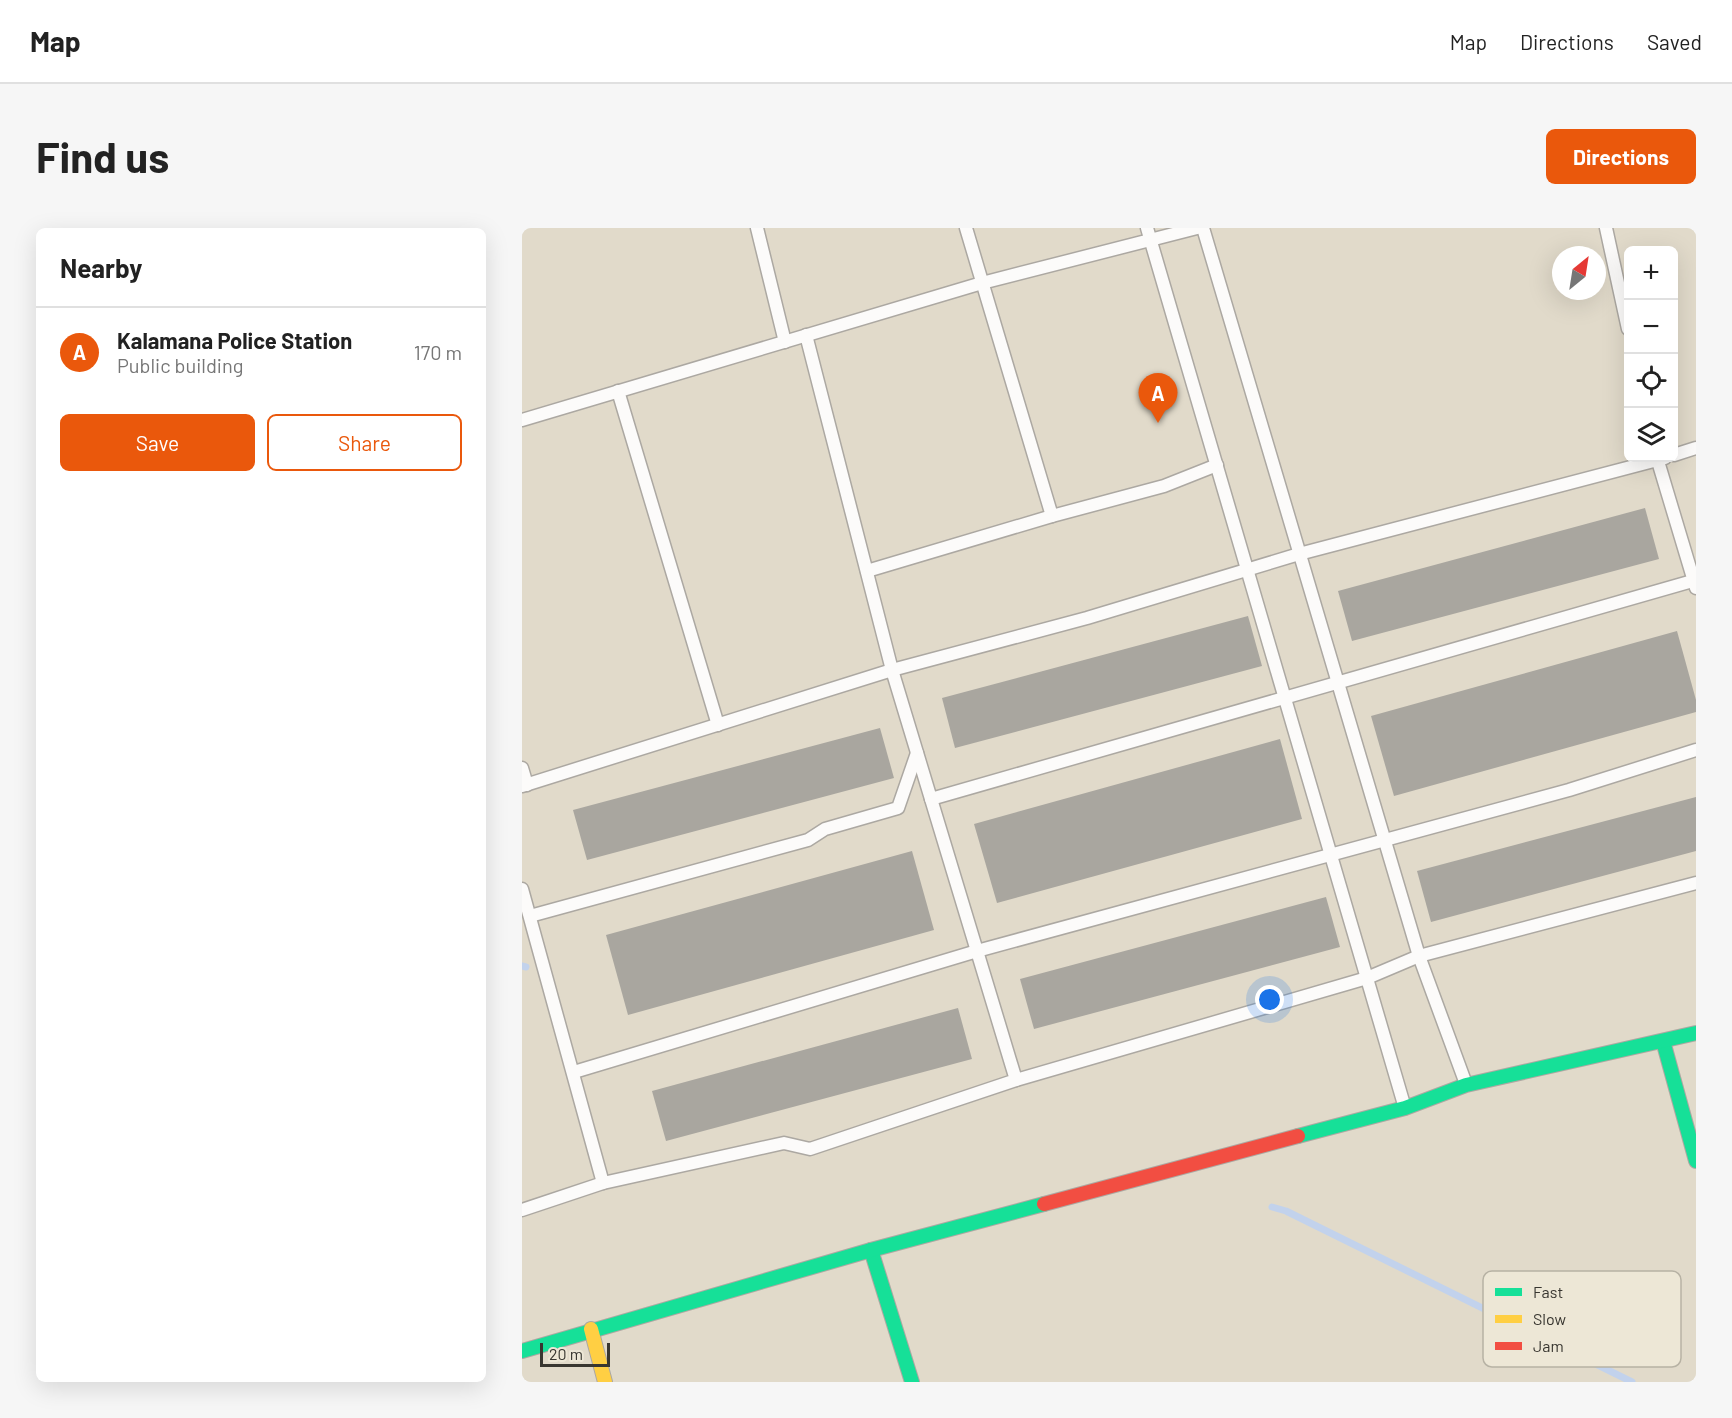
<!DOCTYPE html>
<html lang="en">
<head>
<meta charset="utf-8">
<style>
	body { margin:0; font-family:Barlow,sans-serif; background:#f6f6f6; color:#222 }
	.controls { position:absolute; right:18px; top:18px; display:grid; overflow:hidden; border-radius:9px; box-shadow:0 6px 24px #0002 }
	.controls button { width:54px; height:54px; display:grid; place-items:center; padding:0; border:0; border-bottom:2px solid #e0e0e0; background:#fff; color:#222; font:30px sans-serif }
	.compass { position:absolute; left:1030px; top:18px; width:54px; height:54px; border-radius:50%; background:#fff; box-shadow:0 6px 24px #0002; rotate:30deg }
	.scale { position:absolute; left:18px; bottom:15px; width:70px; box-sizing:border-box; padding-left:6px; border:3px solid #383630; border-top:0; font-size:16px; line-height:21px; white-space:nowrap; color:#383630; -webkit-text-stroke:4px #ede7d6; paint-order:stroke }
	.you { position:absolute; left:748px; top:772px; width:21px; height:21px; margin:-15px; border:4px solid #fff; border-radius:50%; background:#1a73e8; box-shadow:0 0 0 9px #1a73e833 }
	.badge { display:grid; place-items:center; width:39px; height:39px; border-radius:50%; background:#ea580c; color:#fff; font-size:20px; font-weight:700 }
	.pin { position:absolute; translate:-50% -50px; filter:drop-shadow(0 2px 3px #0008) }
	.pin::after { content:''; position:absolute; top:32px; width:21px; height:18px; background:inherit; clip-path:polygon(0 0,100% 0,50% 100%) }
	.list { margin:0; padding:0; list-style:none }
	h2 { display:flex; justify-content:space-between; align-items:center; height:78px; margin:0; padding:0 24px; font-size:26px }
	h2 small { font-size:20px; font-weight:400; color:#767676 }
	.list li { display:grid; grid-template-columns:39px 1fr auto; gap:18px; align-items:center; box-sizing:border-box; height:90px; padding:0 24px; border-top:2px solid #e0e0e0 }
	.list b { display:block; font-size:22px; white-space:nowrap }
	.list p { margin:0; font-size:20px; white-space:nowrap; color:#767676 }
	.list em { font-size:20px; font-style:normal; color:#767676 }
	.actions { display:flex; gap:12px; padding:18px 24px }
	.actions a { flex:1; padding:14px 0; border:2px solid #ea580c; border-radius:9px; text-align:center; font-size:21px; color:#ea580c }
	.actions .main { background:#ea580c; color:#fff }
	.icon { flex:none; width:33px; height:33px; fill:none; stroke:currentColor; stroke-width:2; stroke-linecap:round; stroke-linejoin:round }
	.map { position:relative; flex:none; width:1174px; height:1154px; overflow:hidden; border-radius:9px }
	header { display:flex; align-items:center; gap:36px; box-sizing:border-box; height:84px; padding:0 30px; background:#fff; border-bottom:2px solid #e0e0e0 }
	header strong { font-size:28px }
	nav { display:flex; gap:33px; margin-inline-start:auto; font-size:21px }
	.intro { display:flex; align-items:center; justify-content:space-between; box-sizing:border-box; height:144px; padding:0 36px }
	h1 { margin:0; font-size:42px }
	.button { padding:15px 27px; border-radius:9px; background:#ea580c; color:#fff; font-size:21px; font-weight:700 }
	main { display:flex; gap:36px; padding:0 36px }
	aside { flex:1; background:#fff; border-radius:9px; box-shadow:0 6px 24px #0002 }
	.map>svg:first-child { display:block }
	.built { fill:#e1daca; fill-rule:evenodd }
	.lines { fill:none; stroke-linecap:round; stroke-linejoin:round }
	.stream { stroke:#c2d2ec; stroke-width:7 }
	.building { fill:#a9a69f }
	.lane-casing { stroke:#aca8a2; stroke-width:15 }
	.fast-casing { stroke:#aca8a2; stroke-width:16 }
	.slow-casing { stroke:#aca8a2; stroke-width:16 }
	.jam-casing { stroke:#aca8a2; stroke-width:16 }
	.lane { stroke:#fcfbfa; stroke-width:12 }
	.fast { stroke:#16e098; stroke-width:14 }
	.slow { stroke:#ffcf43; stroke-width:14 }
	.jam { stroke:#f24e42; stroke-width:14 }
	.key { fill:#ede7d6; stroke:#b7b2a4; stroke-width:1.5 }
	.key-label { font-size:16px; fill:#383630 }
</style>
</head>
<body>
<header>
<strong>Map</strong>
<nav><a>Map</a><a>Directions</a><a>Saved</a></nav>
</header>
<div class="intro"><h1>Find us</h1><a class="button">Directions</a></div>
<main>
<aside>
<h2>Nearby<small></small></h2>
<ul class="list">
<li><span class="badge">A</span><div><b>Kalamana Police Station</b><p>Public building</p></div><em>170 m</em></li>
</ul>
<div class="actions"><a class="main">Save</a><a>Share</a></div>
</aside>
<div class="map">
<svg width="1174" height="1154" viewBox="0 0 1174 1154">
	<rect width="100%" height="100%" fill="#e8e4db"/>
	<path class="built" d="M 0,0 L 1174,0 L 1174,1154 L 0,1154 ZM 1106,22 L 1152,22 L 1152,230 L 1106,230 ZM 1039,27 L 1075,27 L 1075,63 L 1039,63 Z"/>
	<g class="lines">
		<g class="stream">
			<path d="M 0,738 L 4,739"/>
			<path d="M 750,979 L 764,983 L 1110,1154"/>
		</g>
	</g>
	<g class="building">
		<path d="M 1123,280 L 1137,331 L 830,413 L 816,363 Z"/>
		<path d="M 726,388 L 740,438 L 433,520 L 420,470 Z"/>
		<path d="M 1155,403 L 1174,472 L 1174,484 L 872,568 L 849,488 Z"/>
		<path d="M 358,500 L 372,550 L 65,632 L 51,582 Z"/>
		<path d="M 758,511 L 780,591 L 475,675 L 452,596 Z"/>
		<path d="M 1174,569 L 1174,623 L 909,694 L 895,643 Z"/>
		<path d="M 390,623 L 412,702 L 106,787 L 84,707 Z"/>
		<path d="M 804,669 L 818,719 L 512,801 L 498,751 Z"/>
		<path d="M 436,780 L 450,831 L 144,913 L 130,863 Z"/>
	</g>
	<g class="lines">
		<defs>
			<g id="lane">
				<path d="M 235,0 L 263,114"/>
				<path d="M 444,0 L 530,288"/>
				<path d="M 625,0 L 883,880"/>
				<path d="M 681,0 L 897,728 L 944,856"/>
				<path d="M 1084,0 L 1106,101"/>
				<path d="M 96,163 L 196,497"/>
				<path d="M 0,192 L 460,55 L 675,0"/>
				<path d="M 1152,227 L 1174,220"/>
				<path d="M 1135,230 L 1174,360"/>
				<path d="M 345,343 L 530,288 L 642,258 L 695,237"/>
				<path d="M 0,540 L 5,557"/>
				<path d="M 0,558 L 370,442 L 565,390 L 777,326 L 1143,230"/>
				<path d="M 409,571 L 1174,352"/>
				<path d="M 0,661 L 81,955"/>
				<path d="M 8,688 L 286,612 L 303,601 L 376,580 L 395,525"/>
				<path d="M 52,844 L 455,723 L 1047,562 L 1174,522"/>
				<path d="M 494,852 L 845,750 L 897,728 L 1174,655"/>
				<path d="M 0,982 L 81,955 L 262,915 L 288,921 L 494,852 L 370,442 L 284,107"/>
			</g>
			<g id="fast">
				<path d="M 1141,813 L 1174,933"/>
				<path d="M 776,908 L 883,880 L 944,857 L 1174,805"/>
				<path d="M 349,1022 L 390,1154"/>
				<path d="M 0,1123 L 349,1022 L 522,976"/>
			</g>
			<path id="slow" d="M 69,1101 L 83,1154"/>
			<path id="jam" d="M 522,976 L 776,908"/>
		</defs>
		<use href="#lane" class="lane-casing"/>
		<use href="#fast" class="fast-casing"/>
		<use href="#slow" class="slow-casing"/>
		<use href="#jam" class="jam-casing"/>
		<use href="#lane" class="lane"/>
		<use href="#fast" class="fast"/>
		<use href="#slow" class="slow"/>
		<use href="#jam" class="jam"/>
	</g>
	<rect x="961" y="1043" width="198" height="96" rx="9" class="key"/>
	<rect x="973" y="1060" width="27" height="8" fill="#16e098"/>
	<rect x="973" y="1087" width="27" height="8" fill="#ffcf43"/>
	<rect x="973" y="1114" width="27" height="8" fill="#f24e42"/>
	<g class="key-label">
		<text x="1011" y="1070">Fast</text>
		<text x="1011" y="1097">Slow</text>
		<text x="1011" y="1124">Jam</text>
	</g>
</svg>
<div class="controls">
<button>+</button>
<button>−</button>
<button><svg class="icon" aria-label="locate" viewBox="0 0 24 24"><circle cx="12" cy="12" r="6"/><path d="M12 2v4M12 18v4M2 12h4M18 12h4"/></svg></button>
<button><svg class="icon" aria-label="layers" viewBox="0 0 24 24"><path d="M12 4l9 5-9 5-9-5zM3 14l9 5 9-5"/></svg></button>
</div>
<svg class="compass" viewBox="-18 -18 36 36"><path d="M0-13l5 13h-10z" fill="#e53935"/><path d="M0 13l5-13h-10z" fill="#767676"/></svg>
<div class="scale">20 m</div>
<div class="you"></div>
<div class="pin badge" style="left:636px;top:195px">A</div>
</div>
</main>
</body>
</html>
